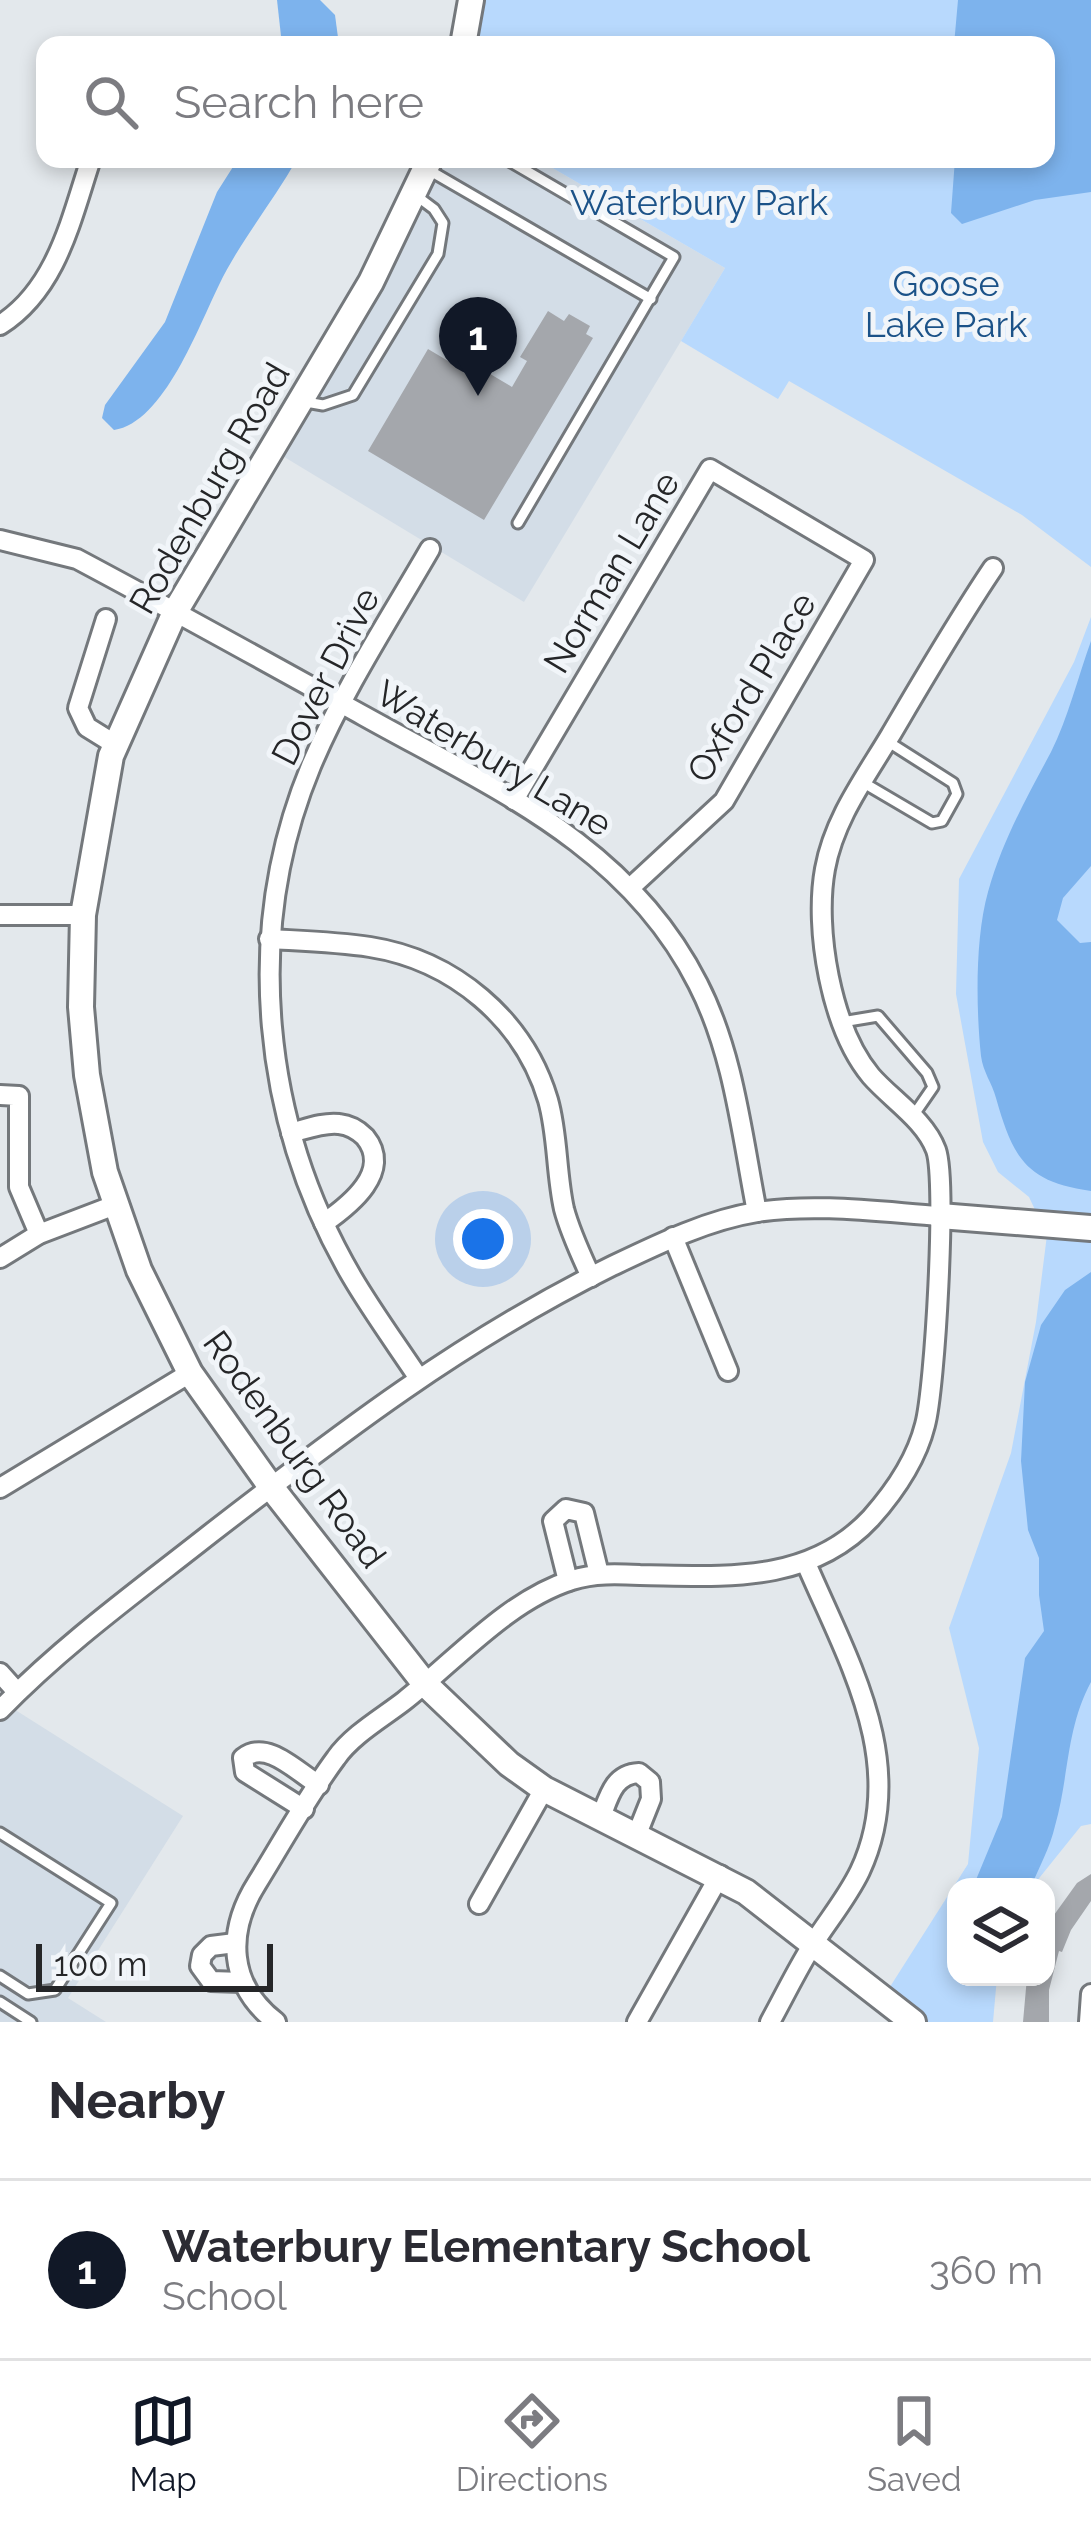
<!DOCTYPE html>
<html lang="en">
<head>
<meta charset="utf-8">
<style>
	body { margin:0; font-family:Raleway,sans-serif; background:#f2f2f3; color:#2b2b33 }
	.controls { position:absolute; right:36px; bottom:36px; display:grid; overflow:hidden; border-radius:24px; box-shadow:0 6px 18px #0003 }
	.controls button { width:108px; height:108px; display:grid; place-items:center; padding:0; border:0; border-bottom:3px solid #e1e1e2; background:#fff; color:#2b2b33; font:60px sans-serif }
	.scale { position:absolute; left:36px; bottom:30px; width:237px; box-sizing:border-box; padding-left:12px; border:6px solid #252628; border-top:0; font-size:33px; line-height:42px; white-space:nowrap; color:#252628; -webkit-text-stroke:9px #f1f5f9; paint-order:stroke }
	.you { position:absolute; left:483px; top:1239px; width:42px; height:42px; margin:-30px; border:9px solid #fff; border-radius:50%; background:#1a73e8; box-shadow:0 0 0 18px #1a73e833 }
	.badge { display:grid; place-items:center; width:78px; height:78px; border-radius:50%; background:#111827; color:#fff; font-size:39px; font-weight:700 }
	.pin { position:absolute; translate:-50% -99px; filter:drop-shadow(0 3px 6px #0008) }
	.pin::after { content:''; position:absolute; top:63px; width:42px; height:36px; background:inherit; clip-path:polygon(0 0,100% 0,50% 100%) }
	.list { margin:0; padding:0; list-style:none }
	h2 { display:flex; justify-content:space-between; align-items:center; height:156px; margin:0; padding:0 48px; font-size:51px }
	h2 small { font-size:39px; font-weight:400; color:#7c7c81 }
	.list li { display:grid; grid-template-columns:78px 1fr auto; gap:36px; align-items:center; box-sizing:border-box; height:180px; padding:0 48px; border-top:3px solid #e1e1e2 }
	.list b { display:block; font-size:45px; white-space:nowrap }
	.list p { margin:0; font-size:39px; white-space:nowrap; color:#7c7c81 }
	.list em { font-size:39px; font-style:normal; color:#7c7c81 }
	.icon { flex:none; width:66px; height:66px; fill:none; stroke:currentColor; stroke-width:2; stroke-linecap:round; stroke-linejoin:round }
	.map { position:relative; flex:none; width:1091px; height:2022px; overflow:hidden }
	.search { position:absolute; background:#fff; box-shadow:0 6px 18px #0003; left:36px; right:36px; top:36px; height:132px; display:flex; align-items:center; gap:30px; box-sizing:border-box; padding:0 42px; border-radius:24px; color:#7c7c81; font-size:45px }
	.sheet { height:336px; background:#fff }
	nav { display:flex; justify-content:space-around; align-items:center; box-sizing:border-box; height:168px; border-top:3px solid #e1e1e2; background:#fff; font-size:33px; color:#7c7c81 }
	nav a { display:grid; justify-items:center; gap:6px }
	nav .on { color:#111827 }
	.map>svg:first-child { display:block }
	.built { fill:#d3dde7 }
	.green { fill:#b8d9fd }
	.water { fill:#7db3ed }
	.building { fill:#a4a7ac }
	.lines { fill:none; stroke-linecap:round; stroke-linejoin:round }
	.lane-casing { stroke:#74787c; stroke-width:15 }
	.street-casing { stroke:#74787c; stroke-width:24 }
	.secondary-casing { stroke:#74787c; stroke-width:30 }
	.lane { stroke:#fff; stroke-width:9 }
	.street { stroke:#fff; stroke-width:18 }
	.secondary { stroke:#fff; stroke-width:24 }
	.labels { text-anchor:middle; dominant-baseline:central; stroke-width:10; stroke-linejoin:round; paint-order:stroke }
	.park-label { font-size:36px; fill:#1b5288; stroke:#f1f5f9 }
	.street-label { font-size:36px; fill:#252628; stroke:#f1f5f9 }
</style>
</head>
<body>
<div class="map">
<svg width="1091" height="2022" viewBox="0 0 1091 2022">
	<rect width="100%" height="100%" fill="#e3e8ec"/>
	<g class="built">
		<path d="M 437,159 L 537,159 L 725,268 L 524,602 L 276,452 Z"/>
		<path d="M 9,1706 L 183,1816 L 68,1998 L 106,2022 L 0,2022 L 0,1715 Z"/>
	</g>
	<g class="green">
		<path d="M 471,0 L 1091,0 L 1091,567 L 1022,515 L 789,381 L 778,399 L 681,341 L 725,268 L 537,159 L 1046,159 L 1046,45 L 463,45 Z"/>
		<path d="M 1091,617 L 1091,1824 L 1081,1826 L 1032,1887 L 956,1887 L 956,1977 L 997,1977 L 993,2022 L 913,2022 L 881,2001 L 968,1864 L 979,1748 L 949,1628 L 1011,1453 L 1036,1322 L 1047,1235 L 1029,1197 L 998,1172 L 983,1142 L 956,994 L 959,879 L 1074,662 Z"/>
	</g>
	<g class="water">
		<path d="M 277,0 L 320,0 L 335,15 L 339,45 L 282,45 Z"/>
		<path d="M 958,0 L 1091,0 L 1091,192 L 1035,200 L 962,224 L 951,213 L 955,159 L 1046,159 L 1046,45 L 954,45 Z"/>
		<path d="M 238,159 L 297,159 C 273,202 240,241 219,285 C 199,325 164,423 114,430 L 102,418 L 105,405 L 165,322 L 217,192 Z"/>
		<path d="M 1091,641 L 1091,866 L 1063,898 L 1057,920 L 1080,943 L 1091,942 L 1091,1191 C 1026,1182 1013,1158 996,1098 C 992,1083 983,1072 981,1056 C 976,1009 975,938 988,892 C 1003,839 1026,799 1051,752 C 1068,718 1078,677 1091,641 Z"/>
		<path d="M 1091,1272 L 1091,1682 C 1066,1728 1069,1777 1055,1826 C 1050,1848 1039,1867 1031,1887 L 973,1887 L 1002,1817 L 1025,1658 L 1044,1631 L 1039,1595 L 1039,1558 L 1028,1530 L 1021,1461 L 1025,1382 L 1041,1325 L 1065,1290 Z"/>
	</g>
	<g class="building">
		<path d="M 548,311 L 564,321 L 569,314 L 590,326 L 586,334 L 593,338 L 484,520 L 368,451 L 428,349 L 470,374 L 475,365 L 512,387 L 527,361 L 520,357 Z"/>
		<path d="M 1091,1874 L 1091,1901 L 1071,1930 L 1062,1952 L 1059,1951 L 1049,1990 L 1049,2022 L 1023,2022 L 1027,1977 L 1046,1977 L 1046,1912 L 1054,1915 L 1077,1883 Z"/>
	</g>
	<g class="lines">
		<defs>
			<g id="lane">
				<path d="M 506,159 L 674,257 L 518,523"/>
				<path d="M 427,169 L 651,299"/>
				<path d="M 306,402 L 323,405 L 353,395 L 438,254 L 443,223 L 434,209 L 418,197"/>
				<path d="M 864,783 L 932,823 L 942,821 L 957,794 L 953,783 L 887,741"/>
				<path d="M 842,1022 L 878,1016 L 927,1073 L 933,1087 L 913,1116"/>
				<path d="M 0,1833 L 111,1903 L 55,1990 L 28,1994 L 0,1976"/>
				<path d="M 0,2002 L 31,2022"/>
			</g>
			<g id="street">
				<path d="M 0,325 C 57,289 71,219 91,159"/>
				<path d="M 0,540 L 77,559 C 173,610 268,663 364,716 C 493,788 628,845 698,984 C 734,1054 742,1136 757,1212"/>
				<path d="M 106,619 L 78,708 L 87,727 L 116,745"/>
				<path d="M 514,800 L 710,469 L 864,560 L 724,801 L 631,887"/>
				<path d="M 0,915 L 83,915"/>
				<path d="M 269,939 C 303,941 337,942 370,947 C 453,960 524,1019 548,1100 C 558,1135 556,1173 564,1209 C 570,1232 581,1255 591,1277"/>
				<path d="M 0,1095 L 19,1096 L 19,1187 L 39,1234"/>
				<path d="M 291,1133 C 306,1129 324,1122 339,1124 C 349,1125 358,1130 365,1137 C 393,1171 350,1205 324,1223"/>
				<path d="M 673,1237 L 728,1371"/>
				<path d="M 0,1258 L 39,1234 L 115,1205"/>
				<path d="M 418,1377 C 396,1344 372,1311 352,1277 C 262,1123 242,932 311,766 C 343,690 389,620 430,549"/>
				<path d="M 0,1488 L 190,1373"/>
				<path d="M 568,1581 L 553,1521 L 566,1509 L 584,1513 L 599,1574"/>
				<path d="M 0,1673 L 17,1692"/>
				<path d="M 0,1710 C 64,1644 139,1590 210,1534 C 342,1432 462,1340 612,1266 C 658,1244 707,1220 757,1212 C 816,1203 881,1212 940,1216"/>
				<path d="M 304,1809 L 245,1772 L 243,1758 C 267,1739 297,1772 319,1785"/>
				<path d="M 601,1817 C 609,1796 614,1774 639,1773 L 650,1782 L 651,1799 L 637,1834"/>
				<path d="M 479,1904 L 544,1789"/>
				<path d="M 235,1943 L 211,1946 L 202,1955 L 200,1966 L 211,1981 L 242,1982"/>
				<path d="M 276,2022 C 228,1985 226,1932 257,1883 C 283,1841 307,1797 336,1758 C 352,1735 382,1718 404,1701 C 455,1661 508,1600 572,1580 C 594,1573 617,1574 640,1575 C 722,1576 809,1585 871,1518 C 895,1491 916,1461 925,1425 C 935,1389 947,1181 936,1150 C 925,1120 891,1099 871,1076 C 831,1028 814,929 825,869 C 834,819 865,778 890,736 C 923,680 956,623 993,568"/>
				<path d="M 637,2022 L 720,1875"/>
				<path d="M 770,2022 C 785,1995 798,1967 815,1941 C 830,1918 848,1896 860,1871 C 910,1764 848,1661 806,1563"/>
				<path d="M 1089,2022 L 1091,1994"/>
			</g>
			<g id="secondary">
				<path d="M 463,45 L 471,0"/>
				<path d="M 430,159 L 371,282 L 175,612 L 111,756 L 83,915 L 81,1007 L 87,1075 L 105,1172 L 139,1270 L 190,1373 L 271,1487 L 425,1684 L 509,1764 L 544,1789 L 746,1892 L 913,2022"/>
				<path d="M 940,1216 L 1091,1228"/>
			</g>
		</defs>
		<use href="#lane" class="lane-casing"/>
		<use href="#street" class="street-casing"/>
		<use href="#secondary" class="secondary-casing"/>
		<use href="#lane" class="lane"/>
		<use href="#street" class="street"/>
		<use href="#secondary" class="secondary"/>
	</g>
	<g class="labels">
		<g class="park-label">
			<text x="699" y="202">Waterbury Park</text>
			<text x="946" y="283">Goose<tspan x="946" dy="41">Lake Park</tspan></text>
		</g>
		<g class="street-label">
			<text transform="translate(209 488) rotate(-60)">Rodenburg Road</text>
			<text transform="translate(611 572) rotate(-59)">Norman Lane</text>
			<text transform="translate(325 676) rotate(-63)">Dover Drive</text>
			<text transform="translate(751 687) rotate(-59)">Oxford Place</text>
			<text transform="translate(494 758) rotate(31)">Waterbury Lane</text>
			<text transform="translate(295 1449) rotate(54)">Rodenburg Road</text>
		</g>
	</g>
</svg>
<div class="controls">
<button><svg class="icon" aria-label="layers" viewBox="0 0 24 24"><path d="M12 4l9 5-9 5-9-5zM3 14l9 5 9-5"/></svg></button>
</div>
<div class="scale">100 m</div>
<div class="you"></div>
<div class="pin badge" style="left:478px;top:396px">1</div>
<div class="search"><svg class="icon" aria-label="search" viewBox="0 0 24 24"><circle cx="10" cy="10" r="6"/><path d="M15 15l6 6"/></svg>Search here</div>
</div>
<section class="sheet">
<h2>Nearby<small></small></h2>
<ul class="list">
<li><span class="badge">1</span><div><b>Waterbury Elementary School</b><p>School</p></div><em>360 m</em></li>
</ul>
</section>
<nav>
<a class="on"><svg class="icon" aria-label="map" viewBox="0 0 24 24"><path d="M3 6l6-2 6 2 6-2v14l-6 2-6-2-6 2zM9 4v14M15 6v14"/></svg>Map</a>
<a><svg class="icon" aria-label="directions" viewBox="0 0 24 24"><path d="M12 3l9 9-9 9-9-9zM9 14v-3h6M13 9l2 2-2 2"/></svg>Directions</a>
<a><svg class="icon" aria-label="saved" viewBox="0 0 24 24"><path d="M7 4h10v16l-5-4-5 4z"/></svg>Saved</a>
</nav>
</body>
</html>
